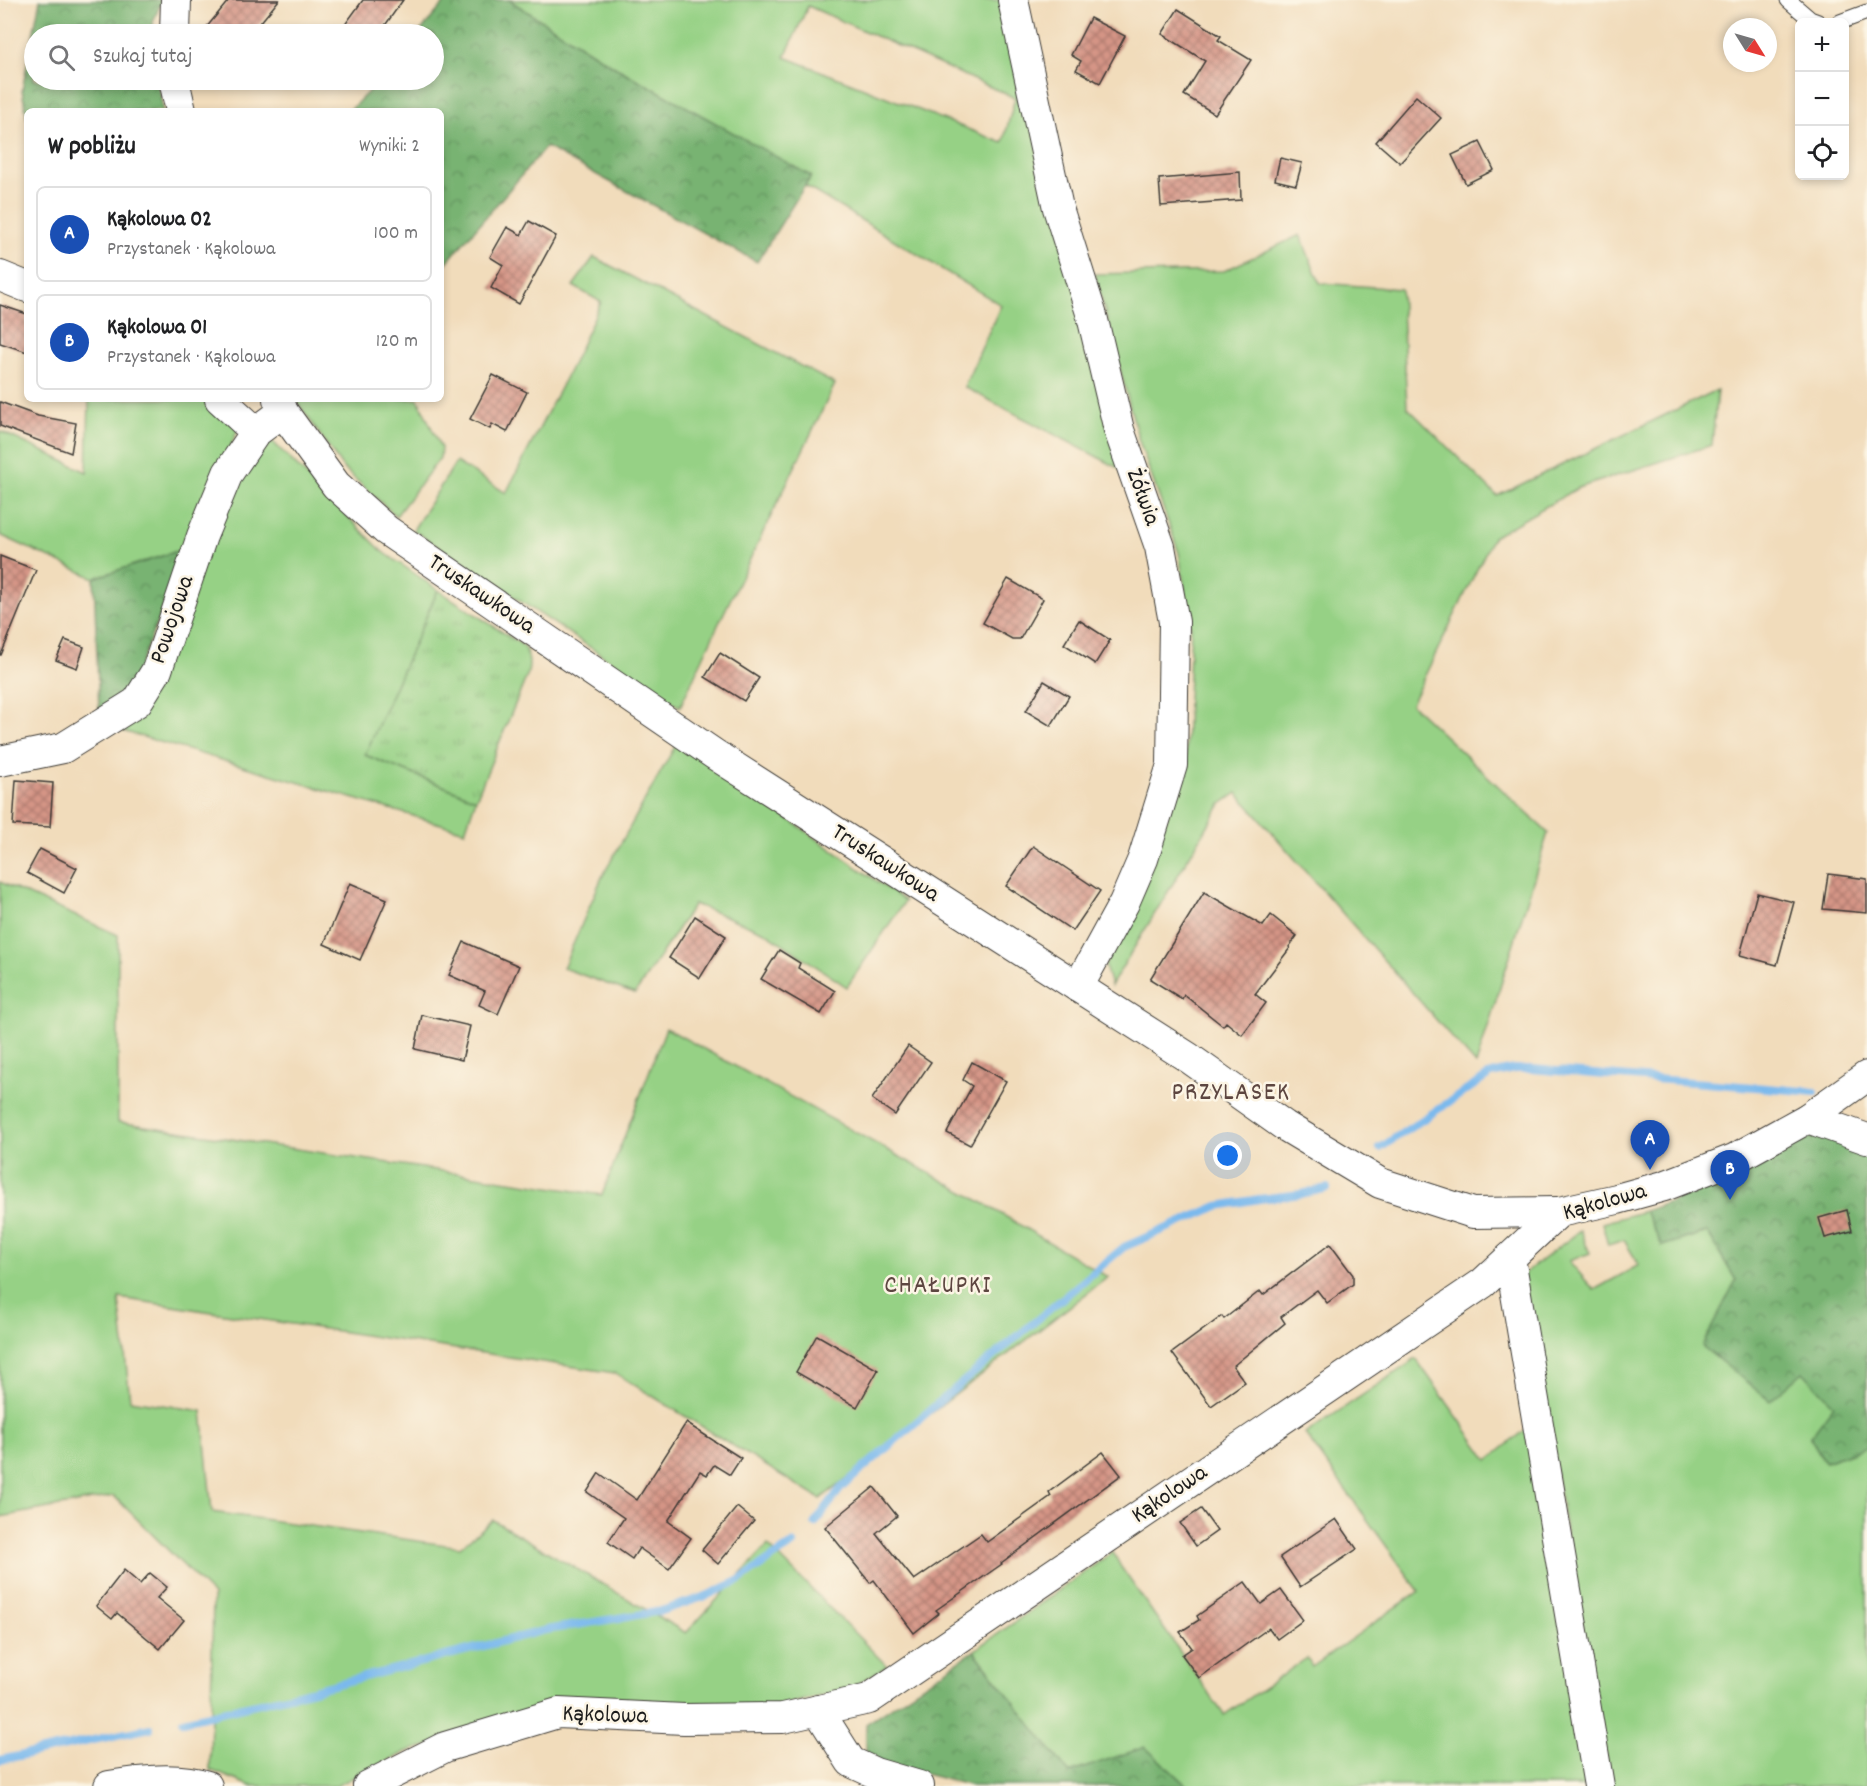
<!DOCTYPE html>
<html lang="pl">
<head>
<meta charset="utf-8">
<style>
	body { margin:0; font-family:Dekko,sans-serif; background:#f6f6f6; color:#202124 }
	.controls { position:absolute; right:18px; top:18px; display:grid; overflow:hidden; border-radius:9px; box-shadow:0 3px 9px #0003 }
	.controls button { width:54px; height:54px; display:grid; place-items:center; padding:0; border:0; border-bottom:2px solid #e0e0e0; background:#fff; color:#202124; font:30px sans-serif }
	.compass { position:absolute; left:1723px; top:18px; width:54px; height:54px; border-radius:50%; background:#fff; box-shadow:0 3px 9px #0003; rotate:127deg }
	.you { position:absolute; left:1228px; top:1156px; width:21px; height:21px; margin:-15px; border:4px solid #fff; border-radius:50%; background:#1a73e8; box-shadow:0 0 0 9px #1a73e833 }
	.badge { display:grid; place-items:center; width:39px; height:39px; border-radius:50%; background:#0b8043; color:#fff; font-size:20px; font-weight:700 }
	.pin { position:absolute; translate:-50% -50px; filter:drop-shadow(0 2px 3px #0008) }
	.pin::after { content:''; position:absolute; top:32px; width:21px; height:18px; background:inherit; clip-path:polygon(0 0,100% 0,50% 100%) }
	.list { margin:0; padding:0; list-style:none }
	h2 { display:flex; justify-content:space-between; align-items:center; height:78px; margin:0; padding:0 24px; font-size:26px }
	h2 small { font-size:20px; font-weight:400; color:#757577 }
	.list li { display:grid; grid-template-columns:39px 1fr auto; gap:18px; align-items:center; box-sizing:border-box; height:96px; margin:0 12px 12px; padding:0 12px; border:2px solid #e0e0e0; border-radius:9px }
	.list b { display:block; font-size:22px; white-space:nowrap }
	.list p { margin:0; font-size:20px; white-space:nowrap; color:#757577 }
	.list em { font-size:20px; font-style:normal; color:#757577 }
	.icon { flex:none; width:33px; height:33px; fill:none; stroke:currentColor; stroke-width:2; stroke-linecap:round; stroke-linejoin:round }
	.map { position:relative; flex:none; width:1867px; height:1786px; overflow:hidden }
	.search { position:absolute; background:#fff; box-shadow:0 3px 9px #0003; left:24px; top:24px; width:420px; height:66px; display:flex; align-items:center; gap:15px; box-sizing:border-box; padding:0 21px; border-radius:33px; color:#757577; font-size:22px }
	.panel { position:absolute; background:#fff; box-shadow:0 3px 9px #0003; left:24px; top:108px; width:420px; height:294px; border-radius:9px }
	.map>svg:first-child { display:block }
	.green { fill:#96d185; stroke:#597650; stroke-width:1.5; fill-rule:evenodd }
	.forest { fill:url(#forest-crowns); stroke:#4a6847; stroke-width:1.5 }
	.park { fill:url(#park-tufts); stroke:#597650; stroke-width:1.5 }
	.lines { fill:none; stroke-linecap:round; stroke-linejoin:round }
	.stream { stroke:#7ab9ed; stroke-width:8 }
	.building { fill:url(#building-cross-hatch) }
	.lane-casing { stroke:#3c3934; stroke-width:17 }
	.street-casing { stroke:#3c3934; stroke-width:32 }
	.lane { stroke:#fff; stroke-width:15 }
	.street { stroke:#fff; stroke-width:30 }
	.labels { text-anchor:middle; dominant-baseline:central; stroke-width:5; stroke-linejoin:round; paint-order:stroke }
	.street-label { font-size:24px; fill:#1c1c1c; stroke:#fcf5e5 }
	.neighbourhood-label { font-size:26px; letter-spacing:1.5px; fill:#5d4641; stroke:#fcf5e5 }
</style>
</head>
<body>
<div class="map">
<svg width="1867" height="1786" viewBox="0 0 1867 1786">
	<defs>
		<pattern id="forest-crowns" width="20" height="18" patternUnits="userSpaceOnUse" patternTransform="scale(1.5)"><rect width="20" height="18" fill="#78b372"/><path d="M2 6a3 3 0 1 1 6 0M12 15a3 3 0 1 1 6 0" fill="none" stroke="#62915d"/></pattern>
		<pattern id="park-tufts" width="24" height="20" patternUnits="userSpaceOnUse" patternTransform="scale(1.5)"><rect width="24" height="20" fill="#96d185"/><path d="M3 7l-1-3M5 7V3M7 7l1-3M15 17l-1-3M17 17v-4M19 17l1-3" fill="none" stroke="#81b372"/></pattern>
		<pattern id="building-cross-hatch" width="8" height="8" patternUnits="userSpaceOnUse" patternTransform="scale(1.5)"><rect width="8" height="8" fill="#d59586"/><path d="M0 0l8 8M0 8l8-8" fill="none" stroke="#ac796d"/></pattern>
	</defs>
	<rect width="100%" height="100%" fill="#fcf5e5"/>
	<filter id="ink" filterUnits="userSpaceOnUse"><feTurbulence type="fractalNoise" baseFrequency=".0167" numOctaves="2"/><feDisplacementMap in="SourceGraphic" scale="12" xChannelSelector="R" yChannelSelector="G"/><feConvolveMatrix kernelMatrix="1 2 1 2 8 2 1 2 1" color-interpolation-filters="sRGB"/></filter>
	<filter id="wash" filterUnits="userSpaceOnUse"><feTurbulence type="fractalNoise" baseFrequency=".008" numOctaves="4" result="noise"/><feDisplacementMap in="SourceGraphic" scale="24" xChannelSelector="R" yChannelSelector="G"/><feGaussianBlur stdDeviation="1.35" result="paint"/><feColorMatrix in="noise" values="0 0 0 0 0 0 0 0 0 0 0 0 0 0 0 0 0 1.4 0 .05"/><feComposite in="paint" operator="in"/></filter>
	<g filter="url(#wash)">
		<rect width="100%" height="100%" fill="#f1dcbb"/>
		<g class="green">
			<path d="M 509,0 L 1007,0 L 1128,473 L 964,387 L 1001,305 L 805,186 L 811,177 L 613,66 ZM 808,6 L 1015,98 L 1003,143 L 785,57 Z"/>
			<path d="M 1300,235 L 1320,283 L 1401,289 L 1407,407 L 1497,496 L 1717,390 L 1712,445 L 1578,488 L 1493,537 L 1411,704 L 1548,833 L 1476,1065 L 1237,793 L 1221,804 L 1111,986 L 1105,966 L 1185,772 L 1191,628 L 1179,553 L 1139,441 L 1095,274 L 1224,271 Z"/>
			<path d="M 594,257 L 835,384 L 719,623 L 680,707 L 413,530 L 456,462 L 506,493 L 573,363 L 601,302 L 573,286 Z"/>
			<path d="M 89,399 L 201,399 L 239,427 L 187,548 L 94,578 L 0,535 L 0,431 L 87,472 Z"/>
			<path d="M 299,399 L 418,399 L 441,448 L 440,458 L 396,516 L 343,468 L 296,400 Z"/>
			<path d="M 273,442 L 382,551 L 438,590 L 365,755 L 476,799 L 465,831 L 119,730 L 247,458 Z"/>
			<path d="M 678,741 L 905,901 L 847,987 L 765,932 L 694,904 L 635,994 L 563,968 L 602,877 Z"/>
			<path d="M 0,882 L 118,935 L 118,1122 L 602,1195 L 666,1028 L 971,1196 L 1108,1277 L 820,1499 L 615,1373 L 119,1298 L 130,1400 L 202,1411 L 212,1512 L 460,1547 L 493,1520 L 686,1633 L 768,1545 L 887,1666 L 847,1690 L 753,1712 L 582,1704 L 408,1751 L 336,1786 L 251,1786 L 210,1770 L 213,1595 L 114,1496 L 0,1517 Z"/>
			<path d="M 1645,1211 L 1662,1245 L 1707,1232 L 1736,1280 L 1803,1371 L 1835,1405 L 1810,1437 L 1825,1462 L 1867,1447 L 1867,1786 L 1610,1786 L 1522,1275 L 1580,1231 L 1590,1253 L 1569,1261 L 1594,1290 L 1639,1265 L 1624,1240 L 1608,1245 L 1602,1223 Z"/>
			<path d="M 1416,1359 L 1488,1460 L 1534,1423 L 1588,1786 L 1187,1786 L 1145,1747 L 1069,1774 L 974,1651 L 1113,1552 L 1121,1567 L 1224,1715 L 1307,1658 L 1312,1667 L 1419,1591 L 1305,1434 Z"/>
		</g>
		<g class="forest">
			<path d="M 40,0 L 162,0 L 153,22 L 154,34 L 34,34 L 34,80 L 158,80 L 163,111 L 27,111 L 27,119 L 22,90 Z"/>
			<path d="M 447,0 L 509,0 L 613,66 L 811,176 L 757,262 L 546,147 L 441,269 L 441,111 L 349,111 L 380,80 L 434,80 L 434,34 L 418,34 Z"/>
			<path d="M 187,548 L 129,692 L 99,711 L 94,578 Z"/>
			<path d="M 1809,1131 L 1867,1148 L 1867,1447 L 1825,1462 L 1810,1437 L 1834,1405 L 1803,1372 L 1770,1401 L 1702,1346 L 1736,1280 L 1707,1232 L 1662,1246 L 1645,1211 L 1731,1180 Z"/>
			<path d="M 974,1651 L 1069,1773 L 1145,1747 L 1187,1786 L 972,1786 L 866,1759 L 866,1724 Z"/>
		</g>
		<path class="park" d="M 438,590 L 524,646 C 529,656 530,663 528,673 L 476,799 L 365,755 Z"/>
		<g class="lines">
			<g class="stream">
				<path d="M 1380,1148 L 1491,1074 L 1514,1069 L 1532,1069 L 1815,1092"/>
				<path d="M 815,1523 L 841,1488 L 946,1396 L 1124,1247 L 1218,1206 L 1259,1199 L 1301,1194 L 1327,1188"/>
				<path d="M 183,1721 L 298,1694 L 546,1630 L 661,1611 L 706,1596 L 738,1581 L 793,1544"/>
				<path d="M 0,1760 L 150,1728"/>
			</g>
		</g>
		<g id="blocks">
			<g class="building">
				<path d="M 229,0 L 279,0 L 251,34 L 201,34 Z"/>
				<path d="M 363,0 L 403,0 L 379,34 L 355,34 L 344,26 Z"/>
				<path d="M 1178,9 L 1221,36 L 1218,40 L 1251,60 L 1215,114 L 1184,95 L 1205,61 L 1162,34 Z"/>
				<path d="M 1090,18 L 1125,36 L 1100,83 L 1076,70 L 1081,61 L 1071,55 Z"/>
				<path d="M 1416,96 L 1441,118 L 1400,163 L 1376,142 Z"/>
				<path d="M 1480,142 L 1494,170 L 1466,184 L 1452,155 Z"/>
				<path d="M 1280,158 L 1302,163 L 1296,185 L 1275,180 Z"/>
				<path d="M 1240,172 L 1241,200 L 1161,206 L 1159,179 Z"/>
				<path d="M 529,221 L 556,236 L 519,304 L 491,288 L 503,265 L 490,257 L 507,227 L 521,235 Z"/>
				<path d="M 0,305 L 27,314 L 27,352 L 0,343 Z"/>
				<path d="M 493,375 L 527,392 L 507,432 L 492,424 L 490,429 L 470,419 Z"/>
				<path d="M 0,402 L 38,416 L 76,423 L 71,453 L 0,426 Z"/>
				<path d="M 0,556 L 36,570 L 1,655 L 0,655 Z"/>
				<path d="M 1008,579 L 1043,599 L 1020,639 L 1012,639 L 983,623 Z"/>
				<path d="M 1079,620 L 1110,640 L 1095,664 L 1064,644 Z"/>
				<path d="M 65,640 L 84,647 L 77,668 L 56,660 Z"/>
				<path d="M 720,653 L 759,678 L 744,701 L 705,677 Z"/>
				<path d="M 1044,681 L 1069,696 L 1051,726 L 1026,711 Z"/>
				<path d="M 16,780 L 53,783 L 50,827 L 13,825 Z"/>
				<path d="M 1033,846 L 1100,891 L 1073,931 L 1006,886 Z"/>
				<path d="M 40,849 L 77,868 L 64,893 L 27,873 Z"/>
				<path d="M 1828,874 L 1867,879 L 1867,913 L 1823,909 Z"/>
				<path d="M 350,883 L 387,899 L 360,960 L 324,944 Z"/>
				<path d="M 1204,892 L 1263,926 L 1271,915 L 1297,936 L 1289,947 L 1290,948 L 1255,994 L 1266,1003 L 1242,1035 L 1226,1022 L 1223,1026 L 1184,995 L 1182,999 L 1150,979 Z"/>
				<path d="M 1757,893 L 1794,902 L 1777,965 L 1740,955 Z"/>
				<path d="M 695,916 L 726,936 L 700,978 L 669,958 Z"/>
				<path d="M 464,942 L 519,966 L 498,1014 L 479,1005 L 485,991 L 449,975 Z"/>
				<path d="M 779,950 L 800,963 L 798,968 L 835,991 L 821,1014 L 761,979 Z"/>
				<path d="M 422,1015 L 470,1026 L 462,1060 L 415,1049 Z"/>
				<path d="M 908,1046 L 931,1062 L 895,1115 L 872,1099 Z"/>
				<path d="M 972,1062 L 1006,1081 L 970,1145 L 947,1133 L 972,1086 L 963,1080 Z"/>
				<path d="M 1847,1210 L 1852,1231 L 1825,1238 L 1819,1218 Z"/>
				<path d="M 1330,1244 L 1353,1275 L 1353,1284 L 1327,1303 L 1317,1290 L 1281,1317 L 1285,1323 L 1233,1366 L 1245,1382 L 1211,1406 L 1172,1353 L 1222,1316 L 1224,1319 L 1260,1291 L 1263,1295 Z"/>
				<path d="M 817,1335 L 878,1370 L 857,1407 L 796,1372 Z"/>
				<path d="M 686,1423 L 741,1458 L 730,1475 L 714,1465 L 707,1475 L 700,1471 L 668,1521 L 691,1538 L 669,1569 L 639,1548 L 632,1559 L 608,1542 L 624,1518 L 587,1492 L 599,1473 L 637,1500 Z"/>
				<path d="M 1103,1452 L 1121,1475 L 1001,1563 L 1002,1564 L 936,1610 L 939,1613 L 914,1633 L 874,1580 L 870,1583 L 825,1527 L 874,1487 L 897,1516 L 876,1533 L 914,1580 L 981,1534 L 987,1542 L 1051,1496 L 1049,1492 Z"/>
				<path d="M 737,1507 L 754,1521 L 718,1564 L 702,1550 Z"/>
				<path d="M 1201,1509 L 1217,1531 L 1196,1546 L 1180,1523 Z"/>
				<path d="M 1336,1519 L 1357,1549 L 1300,1587 L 1280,1557 Z"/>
				<path d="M 124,1570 L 140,1584 L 150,1573 L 167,1587 L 157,1598 L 184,1620 L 160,1649 L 117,1613 L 112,1619 L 96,1606 Z"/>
				<path d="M 1245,1582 L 1261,1604 L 1281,1590 L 1303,1620 L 1277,1639 L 1269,1628 L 1199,1678 L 1182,1655 L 1192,1648 L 1180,1632 L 1199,1620 L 1197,1616 Z"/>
			</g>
		</g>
	</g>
	<g filter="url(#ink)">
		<use href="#blocks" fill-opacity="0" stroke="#3c3934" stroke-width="1.5"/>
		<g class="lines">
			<defs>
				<g id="lane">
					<path d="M 1788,0 L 1810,19 L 1818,22"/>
					<path d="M 1840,22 L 1867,12"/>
				</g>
				<g id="street">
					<path d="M 1013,0 L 1058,208 L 1092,316 L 1119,430 L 1160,547 L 1174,622 L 1172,765 L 1143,859 L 1124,903 L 1078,987"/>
					<path d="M 175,34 L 176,0"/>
					<path d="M 174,80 L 181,111"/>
					<path d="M 0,276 L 27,287"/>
					<path d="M 220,399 L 256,432"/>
					<path d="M 278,399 L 283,412 L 336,485 L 386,530 L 714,754 L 1189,1058 L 1285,1126 L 1380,1183 L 1473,1213 L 1559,1212"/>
					<path d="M 0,761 L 63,748 L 137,702 L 157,670 L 202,536 L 228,473 L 256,432 L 283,412"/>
					<path d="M 1808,1118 L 1867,1139"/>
					<path d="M 1510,1258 L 1599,1786"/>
					<path d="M 818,1710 L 851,1762 L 875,1773 L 919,1786"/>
					<path d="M 109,1786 C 139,1781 178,1776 207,1786"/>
					<path d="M 368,1786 L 445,1747 L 558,1713 L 684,1719 L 783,1718 L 869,1699 L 1483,1283 L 1559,1212 L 1617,1199 L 1664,1186 L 1734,1159 L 1808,1118 L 1867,1076"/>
				</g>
			</defs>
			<use href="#lane" class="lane-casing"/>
			<use href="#street" class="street-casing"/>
			<use href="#lane" class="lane"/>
			<use href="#street" class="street"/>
		</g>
	</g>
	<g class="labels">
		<g class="street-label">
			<text transform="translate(1142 497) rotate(70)">Żółwia</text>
			<text transform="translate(481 595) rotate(34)">Truskawkowa</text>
			<text transform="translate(173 620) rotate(-71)">Powojowa</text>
			<text transform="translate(885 864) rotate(33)">Truskawkowa</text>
			<text transform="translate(1605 1203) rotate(-16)">Kąkolowa</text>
			<text transform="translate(1170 1495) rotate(-34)">Kąkolowa</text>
			<text transform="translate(605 1716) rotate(2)">Kąkolowa</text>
		</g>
		<g class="neighbourhood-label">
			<text x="1231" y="1093">PRZYLASEK</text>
			<text x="938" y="1286">CHAŁUPKI</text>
		</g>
	</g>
</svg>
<div class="controls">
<button>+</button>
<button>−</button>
<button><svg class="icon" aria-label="locate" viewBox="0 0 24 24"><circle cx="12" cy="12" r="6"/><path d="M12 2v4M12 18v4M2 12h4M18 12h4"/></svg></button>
</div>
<svg class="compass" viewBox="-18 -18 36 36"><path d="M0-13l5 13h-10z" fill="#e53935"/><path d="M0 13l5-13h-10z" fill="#757577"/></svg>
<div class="you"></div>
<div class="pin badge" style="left:1650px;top:1170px;background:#1a4fb4">A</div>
<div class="pin badge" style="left:1730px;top:1200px;background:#1a4fb4">B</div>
<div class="search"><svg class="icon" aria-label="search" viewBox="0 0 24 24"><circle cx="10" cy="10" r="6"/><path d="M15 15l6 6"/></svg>Szukaj tutaj</div>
<section class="panel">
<h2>W pobliżu<small>Wyniki: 2</small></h2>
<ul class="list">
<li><span class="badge" style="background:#1a4fb4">A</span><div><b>Kąkolowa 02</b><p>Przystanek · Kąkolowa</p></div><em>100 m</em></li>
<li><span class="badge" style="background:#1a4fb4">B</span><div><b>Kąkolowa 01</b><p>Przystanek · Kąkolowa</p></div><em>120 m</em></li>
</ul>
</section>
</div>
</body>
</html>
